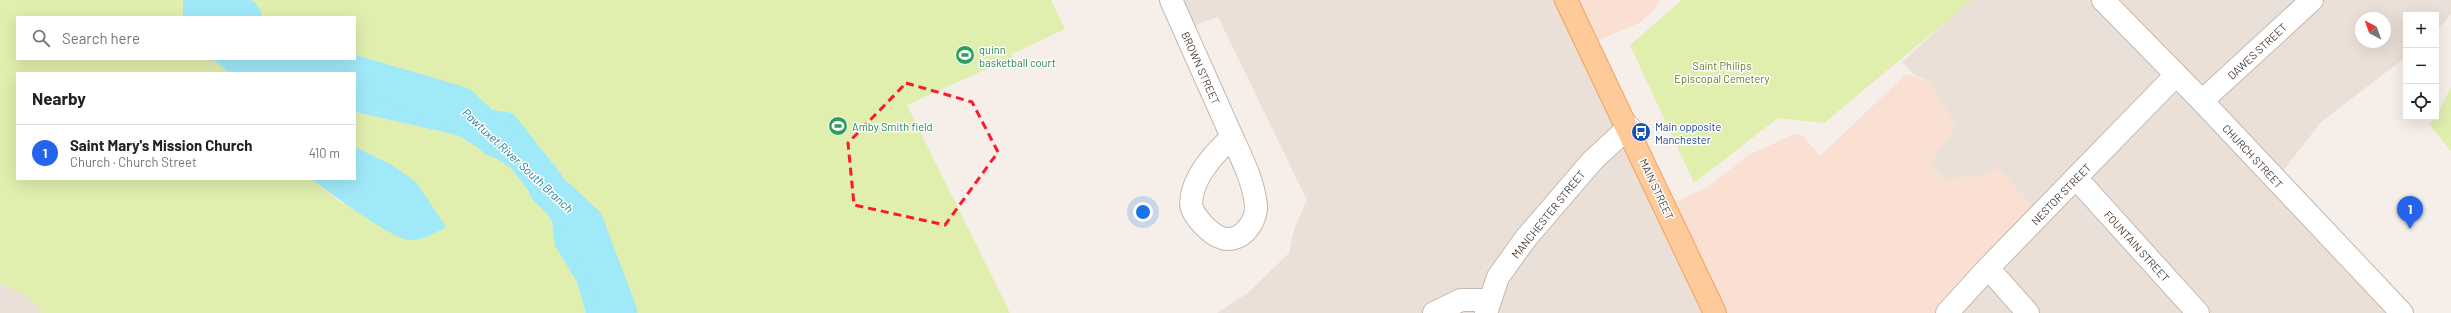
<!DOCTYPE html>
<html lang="en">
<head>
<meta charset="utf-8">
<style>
	body { margin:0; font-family:Barlow,sans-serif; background:#f2f2f2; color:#222 }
	.controls { position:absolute; right:12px; top:12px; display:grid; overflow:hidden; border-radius:0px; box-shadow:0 4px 16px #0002 }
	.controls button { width:36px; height:36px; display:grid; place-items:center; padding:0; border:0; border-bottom:1px solid #e0e0e0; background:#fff; color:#222; font:20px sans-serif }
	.compass { position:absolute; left:2355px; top:12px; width:36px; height:36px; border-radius:50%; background:#fff; box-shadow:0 4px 16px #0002; rotate:319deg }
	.you { position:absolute; left:1143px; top:212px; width:14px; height:14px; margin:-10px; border:3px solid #fff; border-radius:50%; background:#1a73e8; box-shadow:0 0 0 6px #1a73e833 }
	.badge { display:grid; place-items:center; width:26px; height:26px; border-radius:50%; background:#2563eb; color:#fff; font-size:13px; font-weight:700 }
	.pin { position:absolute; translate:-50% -33px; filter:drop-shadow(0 1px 2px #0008) }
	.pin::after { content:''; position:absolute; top:21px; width:14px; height:12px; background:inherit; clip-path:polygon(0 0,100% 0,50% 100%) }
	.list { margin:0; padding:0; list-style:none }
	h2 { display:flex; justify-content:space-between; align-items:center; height:52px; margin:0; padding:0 16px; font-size:17px }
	h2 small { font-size:13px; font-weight:400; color:#767676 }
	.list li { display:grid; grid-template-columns:26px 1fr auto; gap:12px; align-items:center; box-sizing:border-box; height:56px; padding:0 16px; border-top:1px solid #e0e0e0 }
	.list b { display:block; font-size:15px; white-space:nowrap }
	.list p { margin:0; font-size:13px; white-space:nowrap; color:#767676 }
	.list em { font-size:13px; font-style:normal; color:#767676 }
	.icon { flex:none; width:22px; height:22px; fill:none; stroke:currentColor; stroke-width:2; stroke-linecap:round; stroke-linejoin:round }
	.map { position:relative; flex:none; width:2451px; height:313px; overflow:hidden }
	.search { position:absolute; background:#fff; box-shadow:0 4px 16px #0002; left:16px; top:16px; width:340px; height:44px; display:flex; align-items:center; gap:10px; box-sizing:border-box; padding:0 14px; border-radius:0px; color:#767676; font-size:15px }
	.panel { position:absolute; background:#fff; box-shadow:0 4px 16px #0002; left:16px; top:72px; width:340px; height:108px; border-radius:0px }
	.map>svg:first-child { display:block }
	.residential { fill:#ebe0d7; fill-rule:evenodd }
	.commercial { fill:#f9e0d3 }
	.green { fill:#e0eeae }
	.water { fill:#a0e9f8 }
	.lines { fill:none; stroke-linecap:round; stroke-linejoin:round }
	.river { stroke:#a0e9f8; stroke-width:37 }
	.minor-casing { stroke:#c6b7ae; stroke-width:24 }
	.major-casing { stroke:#f1a25d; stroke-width:24 }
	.minor { stroke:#fff; stroke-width:22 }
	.major { stroke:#ffca9a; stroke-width:22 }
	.marked { fill:none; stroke:#ff182b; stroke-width:3; stroke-dasharray:8 5; stroke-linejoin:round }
	.labels { text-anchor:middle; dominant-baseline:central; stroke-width:3; stroke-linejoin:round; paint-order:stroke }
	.leisure-label { font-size:11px; fill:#27864d; stroke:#fff; text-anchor:start }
	.street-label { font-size:11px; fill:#4b3e36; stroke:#fff }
	.park-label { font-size:11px; fill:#5a7f21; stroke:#fff }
	.transit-label { font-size:11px; fill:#164399; stroke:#fff; text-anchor:start }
	.water-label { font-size:12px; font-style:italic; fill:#1e8197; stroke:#fff }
</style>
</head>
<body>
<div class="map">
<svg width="2451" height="313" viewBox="0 0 2451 313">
	<rect width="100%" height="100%" fill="#f6efe9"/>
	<g class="residential">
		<path d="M 1170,0 L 1567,0 L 1716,313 L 1217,313 L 1249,292 L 1289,253 L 1294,229 L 1307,200 L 1218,17 L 1184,29 Z"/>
		<path d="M 1970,0 L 2451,0 L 2451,14 L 2436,31 L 2436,15 L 2406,15 L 2406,57 L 2321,122 L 2275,181 L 2410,313 L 1947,313 L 1979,178 L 1971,175 L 1947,180 L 1930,163 L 1956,125 L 1939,99 L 1932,82 L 1914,75 L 1902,62 ZM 2361,18 L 2385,18 L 2385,42 L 2361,42 Z"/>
		<path d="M 0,284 L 28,296 L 42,313 L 0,313 Z"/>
	</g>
	<g class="commercial">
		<path d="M 1567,0 L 1660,0 L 1657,7 L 1639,23 L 1590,44 Z"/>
		<path d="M 1906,74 L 1932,82 L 1939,99 L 1956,125 L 1930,163 L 1947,180 L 1971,175 L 1979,178 L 1998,168 L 2037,211 L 1947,313 L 1716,313 L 1668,205 L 1706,188 L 1749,155 L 1794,134 L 1803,136 L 1820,156 Z"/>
	</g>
	<g class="green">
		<path d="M 0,0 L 183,0 L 183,17 L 17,17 L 17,59 L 212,59 L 230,73 L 17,73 L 17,179 L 311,179 L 343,204 L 392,165 L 355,147 L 355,112 L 457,135 L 510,167 L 552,221 L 555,246 L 577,282 L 586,313 L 42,313 L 28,296 L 0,284 Z"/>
		<path d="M 224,0 L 1051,0 L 1065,29 L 1012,54 L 1013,57 L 907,105 L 1010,313 L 623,313 L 619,297 L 561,174 L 513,113 L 454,104 L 355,78 L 355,73 C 335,73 317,70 301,59 L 355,59 L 355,17 L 229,17 Z"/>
		<path d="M 1682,0 L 1972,0 L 1824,123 L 1778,118 L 1694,183 L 1630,45 Z"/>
		<path d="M 2451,87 L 2451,151 L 2429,124 L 2436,117 Z"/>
	</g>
	<g class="water">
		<path d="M 183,0 L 224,0 L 229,17 L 183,17 Z"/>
		<path d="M 212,59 L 301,59 L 311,66 L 337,73 L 230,73 Z"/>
		<path d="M 355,78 L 454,104 L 513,113 L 561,174 L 619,297 L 623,313 L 586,313 L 577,282 L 555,246 L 552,221 L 510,167 L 457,135 L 355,112 Z"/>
		<path d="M 355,147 L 392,165 L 417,183 L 446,227 C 434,233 423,241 409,240 C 394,240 326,190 311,179 L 355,179 Z"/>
	</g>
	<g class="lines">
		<g class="river">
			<path d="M 224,0 L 228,7 L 243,17"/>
			<path d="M 317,59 L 352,73"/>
			<path d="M 355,74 L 460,105 L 496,139"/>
			<path d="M 547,188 L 585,223 L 619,313"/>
		</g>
		<defs>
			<g id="minor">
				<path d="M 1171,0 L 1232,137"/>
				<path d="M 2103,0 L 2202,101 L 2402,313"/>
				<path d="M 2202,101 L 2312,0"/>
				<path d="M 1232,137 C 1242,159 1253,180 1256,205 C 1257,222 1241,244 1222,238 C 1211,235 1191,215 1191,203 C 1192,177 1214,154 1232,137 Z"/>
				<path d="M 2076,178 L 2198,313"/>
				<path d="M 1988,268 L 2028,313"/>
				<path d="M 1434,313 L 1461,300 L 1489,300"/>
				<path d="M 1486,313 L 1498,277 L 1526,238 L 1593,160 L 1629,127"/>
				<path d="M 1947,313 L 1988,268 L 2175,76"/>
			</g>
			<path id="major" d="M 1566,0 L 1715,313"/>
		</defs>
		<use href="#minor" class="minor-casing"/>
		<use href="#major" class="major-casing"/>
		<use href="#minor" class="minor"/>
		<use href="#major" class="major"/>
	</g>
	<path class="marked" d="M 906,83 L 972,102 L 998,152 L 945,225 L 854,205 L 848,143 Z"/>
	<defs>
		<symbol id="stadium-disc" viewBox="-11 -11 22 22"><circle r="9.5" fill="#2e9e5b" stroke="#fff"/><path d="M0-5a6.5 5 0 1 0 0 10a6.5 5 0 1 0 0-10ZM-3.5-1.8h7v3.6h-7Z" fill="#fff"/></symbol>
		<symbol id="bus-disc" viewBox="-11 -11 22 22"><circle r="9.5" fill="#1a4fb4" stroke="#fff"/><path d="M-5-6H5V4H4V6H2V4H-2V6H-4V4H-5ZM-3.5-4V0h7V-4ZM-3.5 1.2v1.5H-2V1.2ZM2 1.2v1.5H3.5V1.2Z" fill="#fff"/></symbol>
	</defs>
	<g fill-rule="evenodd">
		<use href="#stadium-disc" x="954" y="44" width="22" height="22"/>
		<use href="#stadium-disc" x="827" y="115" width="22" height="22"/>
		<use href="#bus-disc" x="1630" y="121" width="22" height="22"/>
	</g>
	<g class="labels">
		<g class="leisure-label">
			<text x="979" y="49">quinn<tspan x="979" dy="13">basketball court</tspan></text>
			<text x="852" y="126">Amby Smith field</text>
		</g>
		<g class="street-label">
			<text transform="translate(2257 51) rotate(-43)">DAWES STREET</text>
			<text transform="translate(1201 68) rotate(66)">BROWN STREET</text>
			<text transform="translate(2253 156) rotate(47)">CHURCH STREET</text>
			<text transform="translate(1657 189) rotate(65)">MAIN STREET</text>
			<text transform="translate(2061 194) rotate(-46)">NESTOR STREET</text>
			<text transform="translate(1548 214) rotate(-51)">MANCHESTER STREET</text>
			<text transform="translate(2137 246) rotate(48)">FOUNTAIN STREET</text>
		</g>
		<g class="park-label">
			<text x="1722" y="65">Saint Philips<tspan x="1722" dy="13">Episcopal Cemetery</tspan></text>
		</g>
		<g class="transit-label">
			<text x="1655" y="126">Main opposite<tspan x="1655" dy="13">Manchester</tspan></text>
		</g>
		<g class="water-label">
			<text transform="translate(518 160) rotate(43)">Pawtuxet River South Branch</text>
		</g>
	</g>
</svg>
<div class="controls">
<button>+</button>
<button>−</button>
<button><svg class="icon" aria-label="locate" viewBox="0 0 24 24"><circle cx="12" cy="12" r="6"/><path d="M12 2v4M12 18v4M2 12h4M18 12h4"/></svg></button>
</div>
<svg class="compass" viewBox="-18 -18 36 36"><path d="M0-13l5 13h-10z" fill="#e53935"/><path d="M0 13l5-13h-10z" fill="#767676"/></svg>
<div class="you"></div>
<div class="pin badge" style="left:2410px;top:229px">1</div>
<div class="search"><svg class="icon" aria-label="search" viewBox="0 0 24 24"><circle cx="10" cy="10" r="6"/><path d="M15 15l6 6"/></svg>Search here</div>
<section class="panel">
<h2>Nearby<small></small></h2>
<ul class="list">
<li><span class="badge">1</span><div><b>Saint Mary's Mission Church</b><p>Church · Church Street</p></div><em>410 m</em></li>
</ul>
</section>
</div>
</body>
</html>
